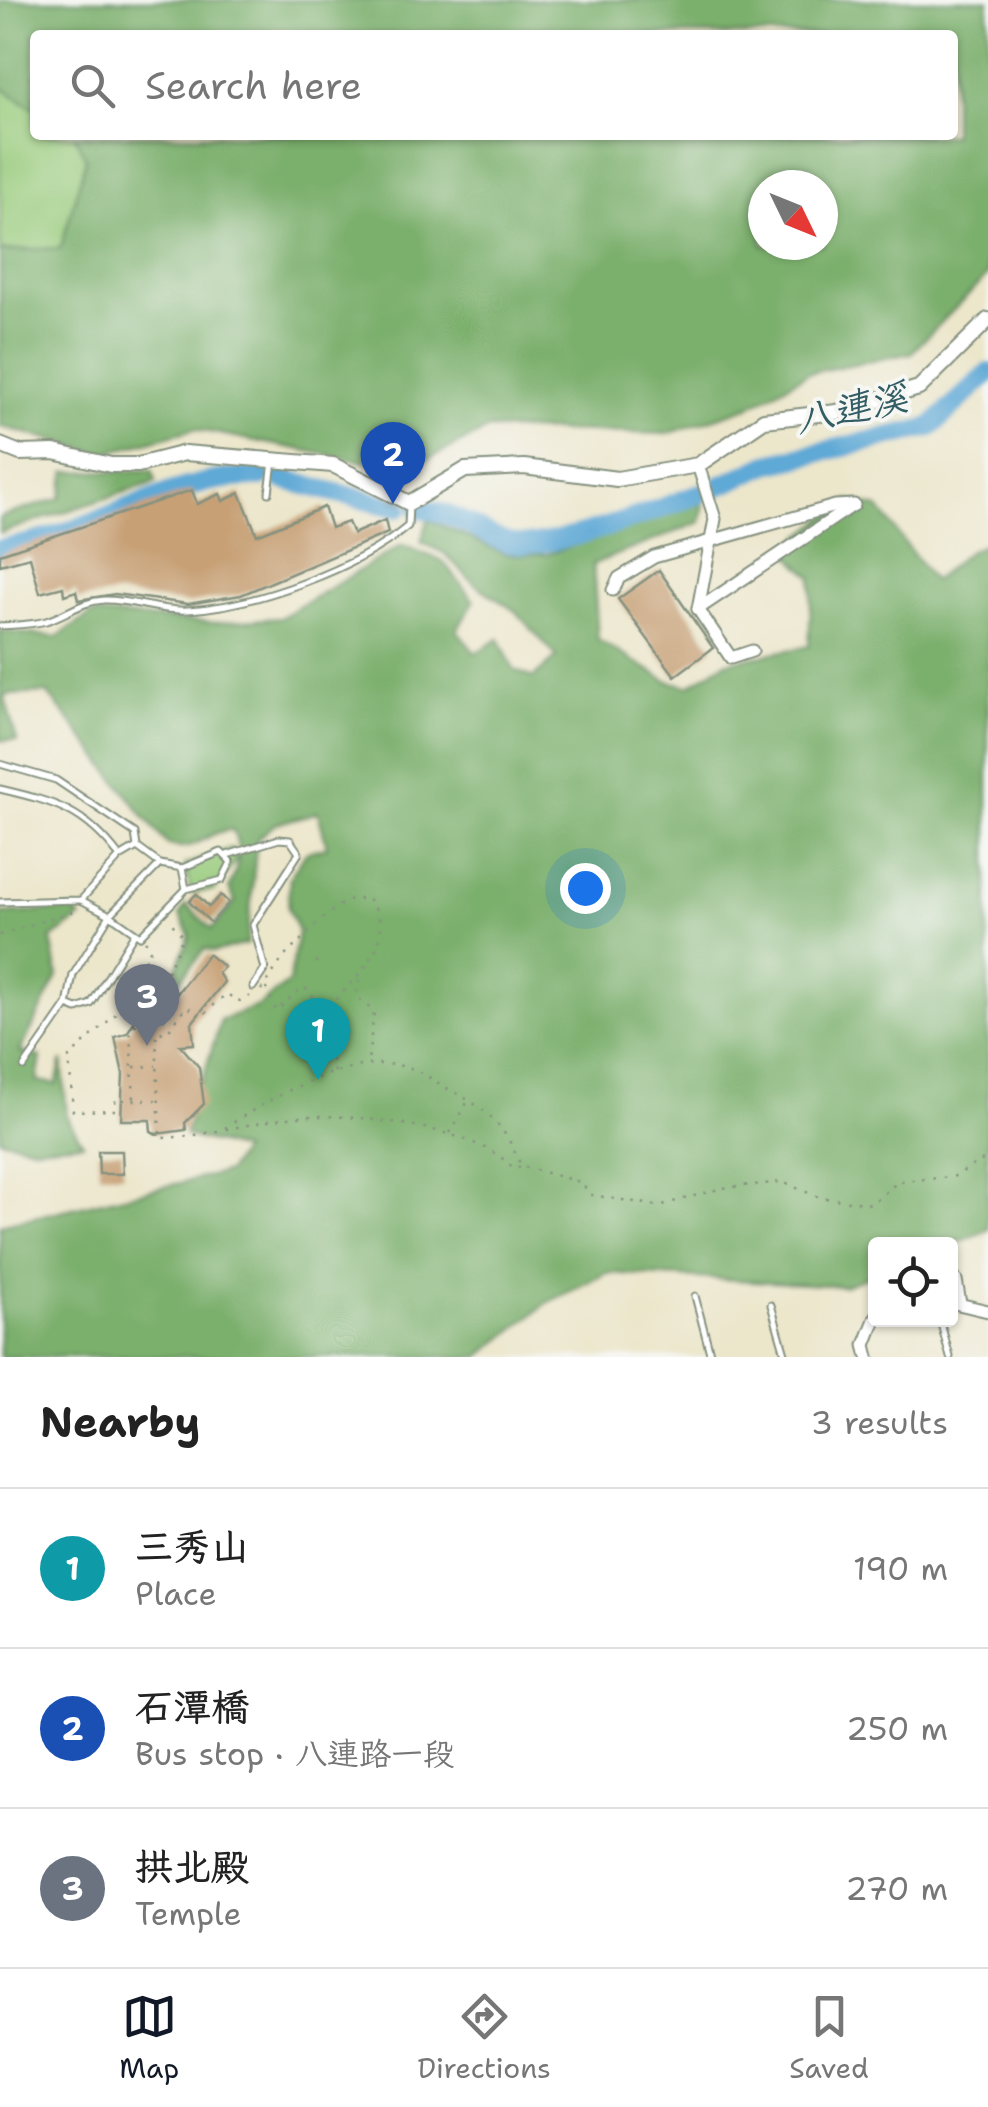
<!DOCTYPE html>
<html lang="en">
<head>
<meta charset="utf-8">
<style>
	body { margin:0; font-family:"Shantell Sans","LXGW WenKai TC",sans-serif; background:#f2f2f2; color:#222 }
	.controls { position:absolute; right:30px; bottom:30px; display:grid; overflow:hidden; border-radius:10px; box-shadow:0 2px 8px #0004 }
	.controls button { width:90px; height:90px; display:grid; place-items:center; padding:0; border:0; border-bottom:2px solid #e0e0e0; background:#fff; color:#222; font:50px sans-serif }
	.compass { position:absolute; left:748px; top:170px; width:90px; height:90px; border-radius:50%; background:#fff; box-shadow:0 2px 8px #0004; rotate:133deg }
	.you { position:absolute; left:585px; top:888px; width:35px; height:35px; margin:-25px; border:8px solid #fff; border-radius:50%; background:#1a73e8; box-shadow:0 0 0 15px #1a73e833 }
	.badge { display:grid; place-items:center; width:65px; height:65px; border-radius:50%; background:#111827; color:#fff; font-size:32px; font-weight:700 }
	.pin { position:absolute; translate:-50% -82px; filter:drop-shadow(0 2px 5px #0008) }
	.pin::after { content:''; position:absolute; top:52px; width:35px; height:30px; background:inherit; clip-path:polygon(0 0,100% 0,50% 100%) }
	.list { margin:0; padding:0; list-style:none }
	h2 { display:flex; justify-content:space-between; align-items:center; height:130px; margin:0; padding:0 40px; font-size:42px }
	h2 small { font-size:32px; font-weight:400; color:#767676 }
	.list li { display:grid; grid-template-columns:65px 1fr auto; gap:30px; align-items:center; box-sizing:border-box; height:160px; padding:0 40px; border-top:2px solid #e0e0e0 }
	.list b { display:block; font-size:38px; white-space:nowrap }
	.list p { margin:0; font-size:32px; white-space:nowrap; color:#767676 }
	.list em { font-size:32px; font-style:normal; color:#767676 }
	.icon { flex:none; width:55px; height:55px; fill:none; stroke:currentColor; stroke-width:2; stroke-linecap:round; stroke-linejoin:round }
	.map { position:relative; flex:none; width:988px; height:1357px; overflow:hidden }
	.search { position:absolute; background:#fff; box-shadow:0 2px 8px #0004; left:30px; right:30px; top:30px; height:110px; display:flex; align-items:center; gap:25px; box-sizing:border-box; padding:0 35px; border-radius:10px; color:#767676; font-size:38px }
	.sheet { height:610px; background:#fff }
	nav { display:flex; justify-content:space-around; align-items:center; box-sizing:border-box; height:140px; border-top:2px solid #e0e0e0; background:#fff; font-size:28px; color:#767676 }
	nav a { display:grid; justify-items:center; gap:5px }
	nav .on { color:#111827 }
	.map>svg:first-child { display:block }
	.green { fill:#98cb7c; stroke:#5c8458; stroke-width:2.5 }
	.forest { fill:#7aaf6c; stroke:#4c7650; stroke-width:2.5; fill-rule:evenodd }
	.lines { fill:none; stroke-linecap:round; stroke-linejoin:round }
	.river { stroke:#5ea9d6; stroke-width:20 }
	.building { fill:#c7a076 }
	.service-casing { stroke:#869280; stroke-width:9 }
	.minor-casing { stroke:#869280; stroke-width:15 }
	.tertiary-casing { stroke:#869280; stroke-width:18 }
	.path { stroke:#869280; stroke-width:2.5; stroke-dasharray:2.5 8; stroke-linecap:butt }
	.service { stroke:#fff; stroke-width:5 }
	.minor { stroke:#fff; stroke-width:11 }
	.tertiary { stroke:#fff; stroke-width:14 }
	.labels { text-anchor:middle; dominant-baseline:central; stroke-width:8; stroke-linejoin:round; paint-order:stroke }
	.water-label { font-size:38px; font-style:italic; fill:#325d65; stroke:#f6f6f2 }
</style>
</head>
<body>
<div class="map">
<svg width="988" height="1357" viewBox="0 0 988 1357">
	<rect width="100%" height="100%" fill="#f6f6f2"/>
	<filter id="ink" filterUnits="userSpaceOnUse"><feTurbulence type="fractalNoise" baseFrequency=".01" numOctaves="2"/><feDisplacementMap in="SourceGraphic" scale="20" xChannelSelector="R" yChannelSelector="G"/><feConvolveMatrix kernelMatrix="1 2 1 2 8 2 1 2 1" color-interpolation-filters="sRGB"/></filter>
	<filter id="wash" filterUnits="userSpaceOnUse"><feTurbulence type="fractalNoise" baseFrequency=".0048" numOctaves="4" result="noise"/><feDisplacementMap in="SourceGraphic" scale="40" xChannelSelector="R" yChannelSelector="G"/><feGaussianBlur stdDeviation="2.25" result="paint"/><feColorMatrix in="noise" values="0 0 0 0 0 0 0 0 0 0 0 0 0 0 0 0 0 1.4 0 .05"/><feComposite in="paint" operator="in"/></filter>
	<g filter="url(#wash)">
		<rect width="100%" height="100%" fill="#ece6cb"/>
		<g class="green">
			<path d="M 0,87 L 35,109 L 35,135 L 74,135 L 86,158 L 61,248 L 0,251 Z"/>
			<path d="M 231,848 L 236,860 L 215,890 L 191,893 L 185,865 Z"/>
		</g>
		<g class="forest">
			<path d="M 0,0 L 988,0 L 988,275 L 911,353 L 808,373 L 748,407 L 667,434 L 489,429 L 406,470 L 194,429 L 103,454 L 0,426 L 0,251 L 61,248 L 86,159 L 74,135 L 953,135 L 953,35 L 35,35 L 35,109 L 0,87 ZM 823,185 L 823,245 L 763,245 L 763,185 Z"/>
			<path d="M 152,470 L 156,482 L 0,533 L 0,517 L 61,498 L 66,472 Z"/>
			<path d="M 849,500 L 879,508 L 933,581 L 969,551 L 988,543 L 988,1230 L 951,1245 L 876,1244 L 875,1274 L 844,1286 L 607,1273 L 547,1303 L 479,1357 L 0,1357 L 0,1225 L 227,1172 L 242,1150 L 185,1135 L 221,1020 L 258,1006 L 289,982 L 298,932 L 288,908 L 290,877 L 306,852 L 327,847 L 318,812 L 275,824 L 257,839 L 247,944 L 214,952 L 205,949 L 166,997 L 190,935 L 180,915 L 186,905 L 212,929 L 235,901 L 229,888 C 239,866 242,852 233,830 C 207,829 195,856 167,844 C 125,795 89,742 47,693 L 4,695 L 17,741 L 0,740 L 0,631 L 57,637 L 92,614 L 217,623 L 280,618 L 402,545 L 443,561 L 474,601 L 457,630 L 475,653 L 499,639 L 514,670 L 533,678 L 557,657 L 515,611 L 475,584 L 444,553 L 421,542 L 428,519 L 505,554 L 548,554 L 704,502 L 701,522 L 593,564 L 598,640 L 668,681 L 689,686 L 726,662 L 809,646 L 812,577 L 783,549 Z"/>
			<path d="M 72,909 L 81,918 L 51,939 L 58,976 L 20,1052 L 41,1057 L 37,1081 L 56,1084 L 62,1060 L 67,1118 L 83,1143 L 34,1147 L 0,1139 L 0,914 Z"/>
		</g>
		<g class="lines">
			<g class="river">
				<path d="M 281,479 L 398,508"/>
				<path d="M 715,488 L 768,464 L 931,427 L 988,373"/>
				<path d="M 419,509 C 453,510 475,531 506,542 C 543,555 660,509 701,493"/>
				<path d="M 0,549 C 91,537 166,474 261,477"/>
			</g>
		</g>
		<g id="blocks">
			<g class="building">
				<path d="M 192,490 L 197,504 L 220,494 L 223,501 L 240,493 L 257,535 L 324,507 L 331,528 L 348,522 L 353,534 L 385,520 L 388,533 L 241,595 L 188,604 L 115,594 L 78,600 L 76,591 L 64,595 L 63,587 L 40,593 L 30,557 L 0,565 L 0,554 Z"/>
				<path d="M 659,570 L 713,648 L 675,676 L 618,599 Z"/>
				<path d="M 196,894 L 209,907 L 221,895 L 229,903 L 211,923 L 189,902 Z"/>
				<path d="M 208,954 L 224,967 L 218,973 L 224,982 L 192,1023 L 194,1044 L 180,1045 L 199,1067 L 204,1104 L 185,1123 L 186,1130 L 156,1134 L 151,1131 L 150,1120 L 121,1120 L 123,1074 L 115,1037 L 127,1033 L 146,1004 L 154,1011 L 144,1032 L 160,1016 L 164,1019 L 175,1005 L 171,1001 Z"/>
				<path d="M 98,1151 L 122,1151 L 123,1174 L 99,1174 Z"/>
			</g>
		</g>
	</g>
	<g filter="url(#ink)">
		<use href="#blocks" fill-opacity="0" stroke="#869280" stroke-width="2.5"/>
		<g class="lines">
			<defs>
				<g id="service">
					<path d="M 269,493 L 273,461"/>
					<path d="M 0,626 C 15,625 31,625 46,621 C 66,615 82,601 104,600 C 131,599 160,612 188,610 C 255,606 357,569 408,526 L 409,506"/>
					<path d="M 0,764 L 56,780 L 135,833 L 137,847 L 120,857 L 81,900 L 0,902"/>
					<path d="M 0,789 C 55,802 85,810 120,857"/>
					<path d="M 227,855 L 279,839 L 290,840 L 299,853 L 253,925 L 265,969 L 253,987"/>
					<path d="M 182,868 L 221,852 L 231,862 L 222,880 L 186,889"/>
					<path d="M 81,900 L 110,915 L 160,864 L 137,847"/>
					<path d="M 134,934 L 91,1004 L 77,1009 L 67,1005 L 73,975 L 110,915 L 140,936 L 186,889 L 182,868 L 160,864"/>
					<path d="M 24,1067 L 67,1005"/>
					<path d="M 695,1296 L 711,1357"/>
					<path d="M 771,1305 L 786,1357"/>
					<path d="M 940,1320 L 950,1357"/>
				</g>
				<g id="minor">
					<path d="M 698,465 L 715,519 L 698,609 L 731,658 L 752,651"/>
					<path d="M 613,590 L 619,578 L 654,557 L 835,506 L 854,505"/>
					<path d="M 698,609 L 852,506"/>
					<path d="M 956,1280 L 960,1304"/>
					<path d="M 950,1302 L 988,1311"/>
					<path d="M 868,1357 L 865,1345 L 876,1317"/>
				</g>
				<path id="tertiary" d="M 0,445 L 20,453 L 54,452 L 111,465 L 138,465 L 185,453 L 333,465 L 409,503 L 465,470 L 524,467 L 617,479 L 698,465 L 764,420 L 837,412 L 919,388 L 988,320"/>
			</defs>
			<use href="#service" class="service-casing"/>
			<use href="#minor" class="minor-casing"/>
			<use href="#tertiary" class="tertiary-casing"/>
			<g class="path">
				<path d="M 0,935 L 79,909"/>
				<path d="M 145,941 L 151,948 L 118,1012 L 69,1057 L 73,1111 L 116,1110 L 115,1100 L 156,1100"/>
				<path d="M 316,961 L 321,965"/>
				<path d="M 359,980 L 356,996 L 374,1012 L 368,1061"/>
				<path d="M 266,988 L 276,1011 L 302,988 L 311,991 L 319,1016 L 313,1027 L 318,1031"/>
				<path d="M 261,990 L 284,957 L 324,917 L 346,901 L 367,898 C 405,937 355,979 329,1006 L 327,1025 L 319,1032 L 331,1048 L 334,1073"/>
				<path d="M 250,996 L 240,1001 L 226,994 L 201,1017 L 187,1006 L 167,1032 L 156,1033 L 160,1138 C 212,1137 263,1117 315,1116 C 367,1116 478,1128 514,1169 L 521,1166"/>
				<path d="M 134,1067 L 156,1066"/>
				<path d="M 134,1098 L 130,1033 L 158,991 L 183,937 L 169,920"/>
				<path d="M 225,1128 C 271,1097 353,1050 410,1068 C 423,1072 437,1083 450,1090 C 487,1108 506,1127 521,1166 L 580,1182 L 592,1195 L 659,1206 L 722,1188 L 782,1182 L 819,1197 L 871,1204 L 899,1181 L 953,1177 L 988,1157"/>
				<path d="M 450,1133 L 468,1101"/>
			</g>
			<use href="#service" class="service"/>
			<use href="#minor" class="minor"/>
			<use href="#tertiary" class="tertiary"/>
		</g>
	</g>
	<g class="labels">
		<g class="water-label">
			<text transform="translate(851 408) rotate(-13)">八連溪</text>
		</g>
	</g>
</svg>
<div class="controls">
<button><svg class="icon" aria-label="locate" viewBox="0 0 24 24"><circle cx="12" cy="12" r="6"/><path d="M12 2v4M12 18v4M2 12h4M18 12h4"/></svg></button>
</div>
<svg class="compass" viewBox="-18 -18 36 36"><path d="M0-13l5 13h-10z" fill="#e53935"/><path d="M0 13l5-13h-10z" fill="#767676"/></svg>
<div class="you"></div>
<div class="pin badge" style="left:318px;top:1080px;background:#0f9aa8">1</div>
<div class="pin badge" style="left:393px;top:504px;background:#1a4fb4">2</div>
<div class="pin badge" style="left:147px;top:1046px;background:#6b7280">3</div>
<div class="search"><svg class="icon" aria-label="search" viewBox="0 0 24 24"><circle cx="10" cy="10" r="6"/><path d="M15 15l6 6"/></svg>Search here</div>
</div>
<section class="sheet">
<h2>Nearby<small>3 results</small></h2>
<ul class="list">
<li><span class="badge" style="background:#0f9aa8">1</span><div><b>三秀山</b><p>Place</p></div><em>190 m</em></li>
<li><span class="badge" style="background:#1a4fb4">2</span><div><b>石潭橋</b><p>Bus stop · 八連路一段</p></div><em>250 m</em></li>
<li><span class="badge" style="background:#6b7280">3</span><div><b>拱北殿</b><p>Temple</p></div><em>270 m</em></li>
</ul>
</section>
<nav>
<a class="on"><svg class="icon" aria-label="map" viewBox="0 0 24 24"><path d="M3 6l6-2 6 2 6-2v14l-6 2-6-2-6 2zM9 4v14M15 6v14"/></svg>Map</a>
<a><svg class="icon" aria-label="directions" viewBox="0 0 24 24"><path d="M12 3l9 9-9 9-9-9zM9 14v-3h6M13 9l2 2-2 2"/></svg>Directions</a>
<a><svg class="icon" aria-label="saved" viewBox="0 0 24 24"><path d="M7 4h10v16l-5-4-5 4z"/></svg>Saved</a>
</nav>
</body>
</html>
